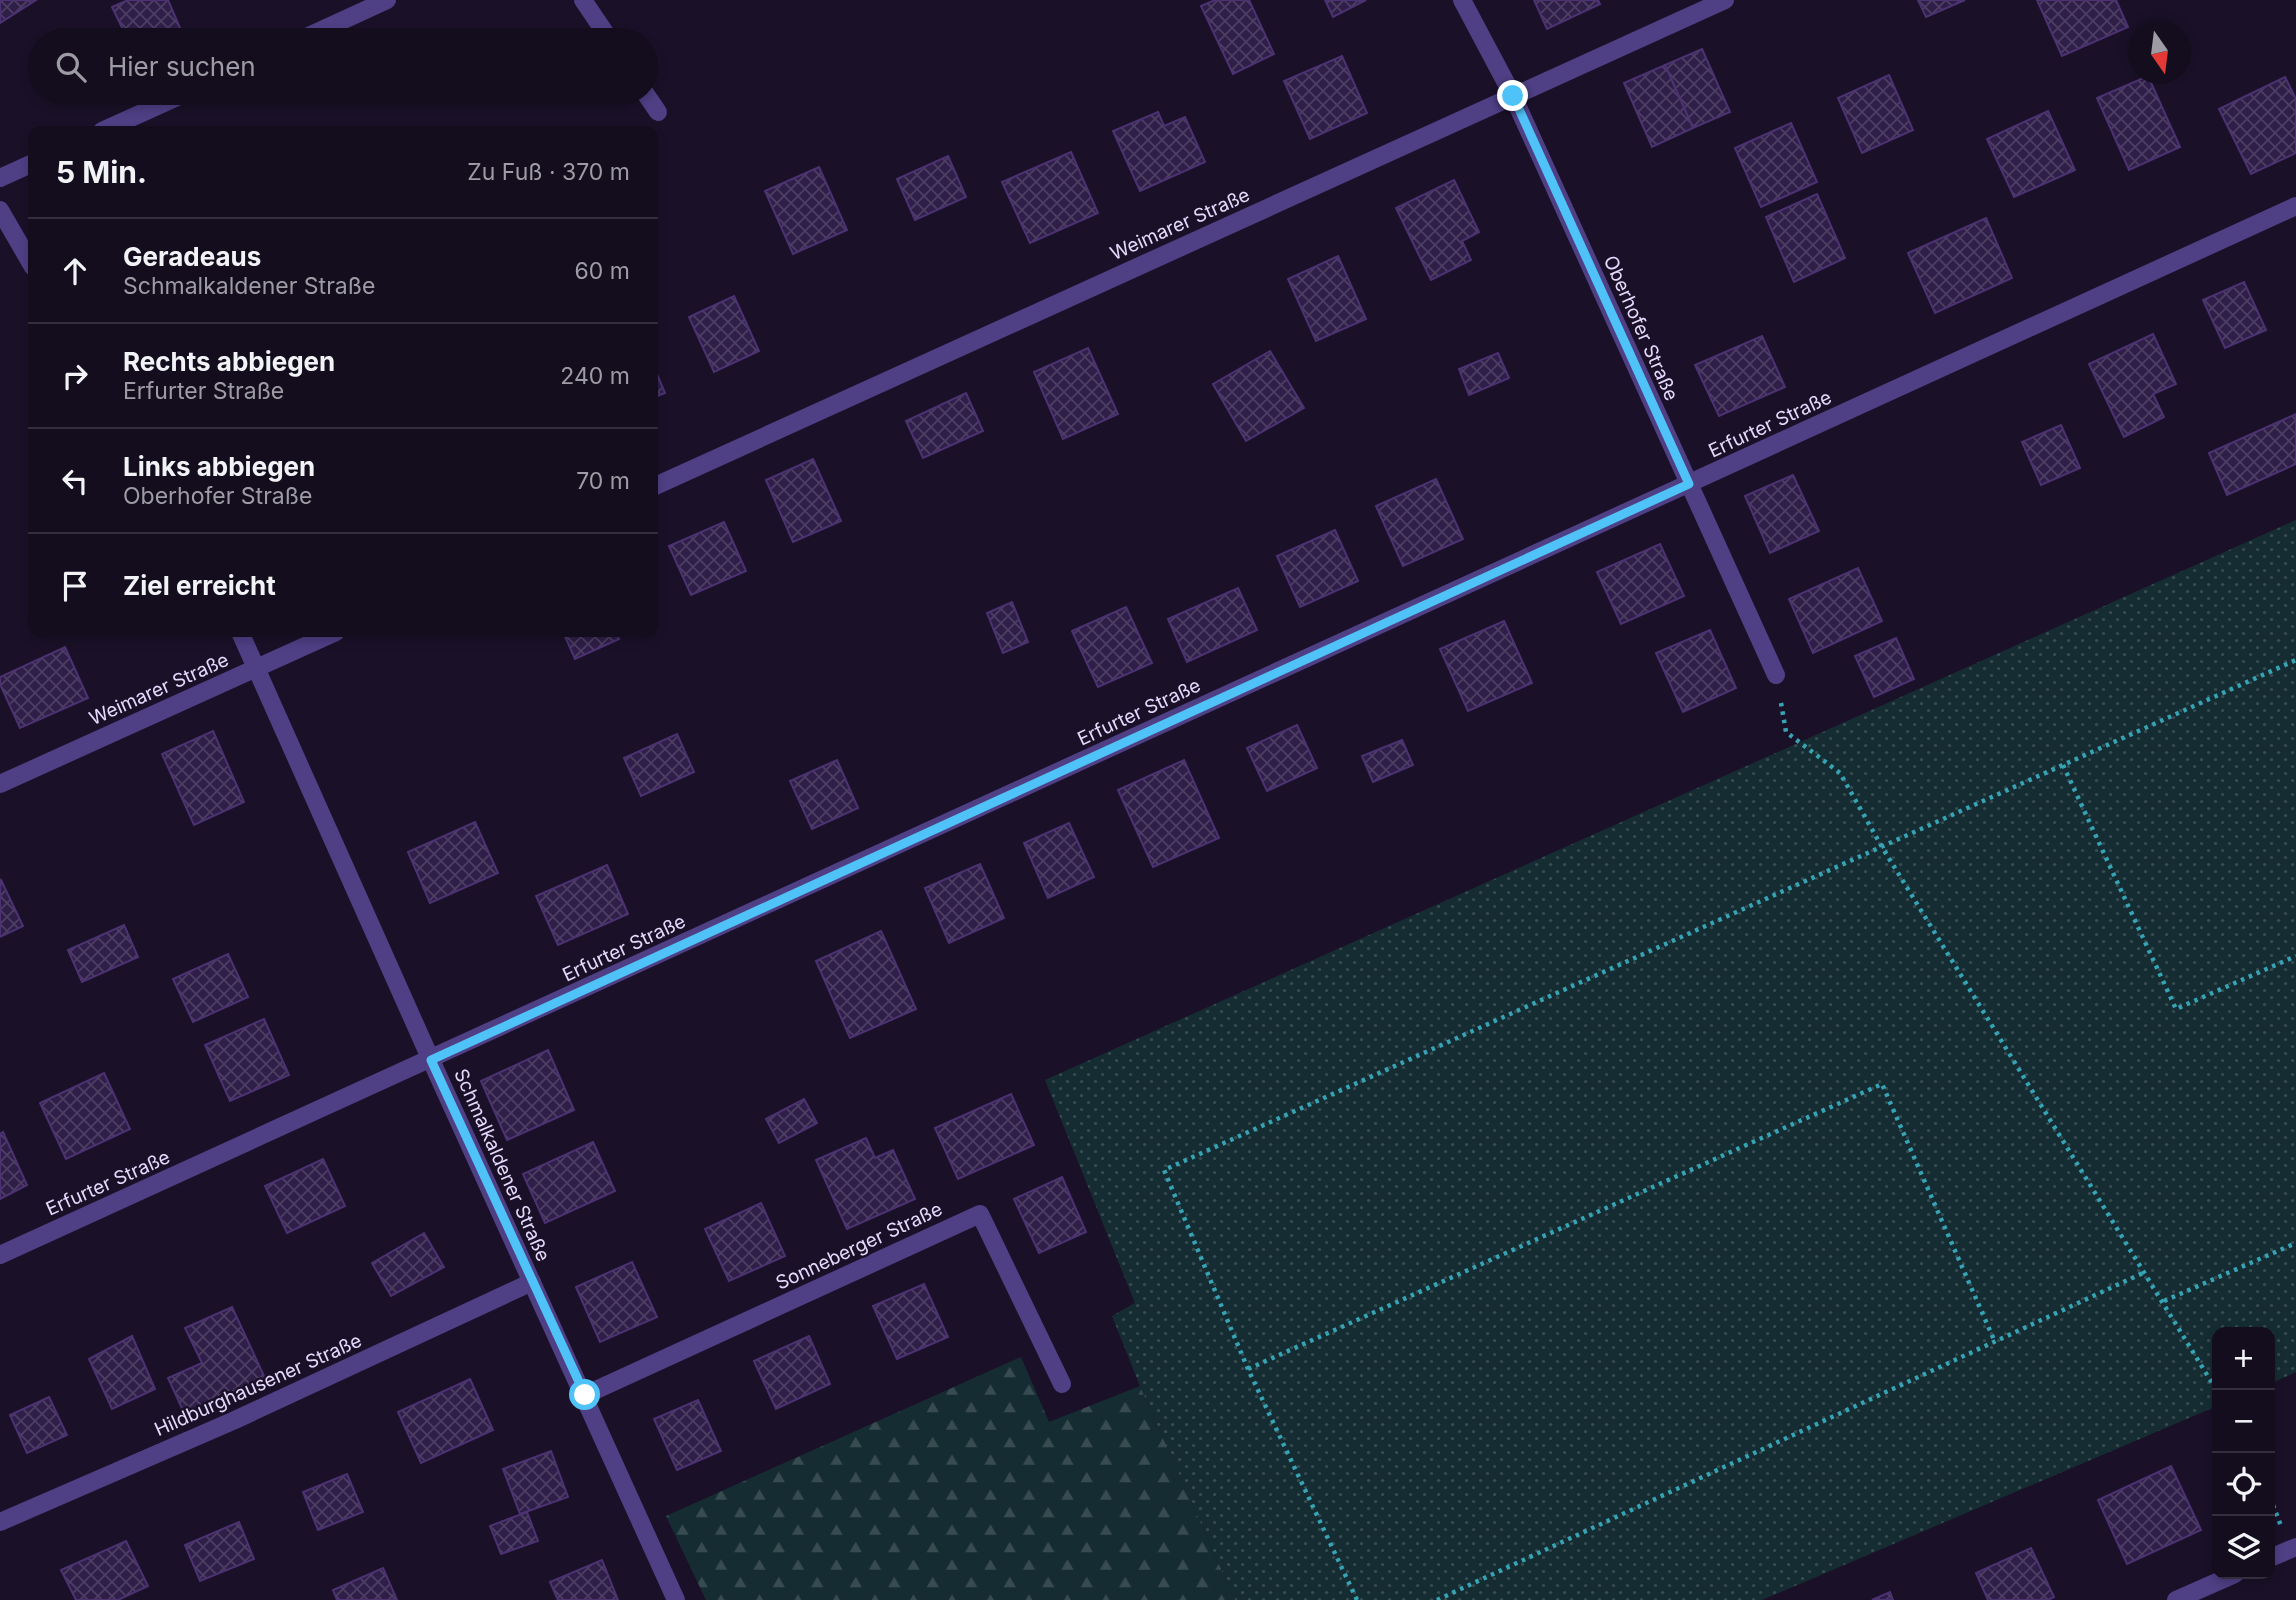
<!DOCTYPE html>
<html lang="de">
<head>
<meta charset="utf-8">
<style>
	body { margin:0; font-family:Inter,sans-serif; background:#211b2b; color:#f1f3f6 }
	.controls { position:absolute; right:21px; bottom:21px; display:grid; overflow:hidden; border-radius:14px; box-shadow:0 4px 10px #0003 }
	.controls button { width:63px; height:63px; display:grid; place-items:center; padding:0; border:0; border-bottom:2px solid #332d3c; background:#140d1e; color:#f1f3f6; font:35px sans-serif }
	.compass { position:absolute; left:2128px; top:21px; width:63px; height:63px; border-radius:50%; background:#140d1e; box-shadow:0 4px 10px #0003; rotate:166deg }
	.stop { position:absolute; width:21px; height:21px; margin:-16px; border:5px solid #4fc3f7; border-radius:50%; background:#fff }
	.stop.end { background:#4fc3f7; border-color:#fff; box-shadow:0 2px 7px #0008 }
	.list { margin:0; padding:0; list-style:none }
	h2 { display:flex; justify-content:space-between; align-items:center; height:91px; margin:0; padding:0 28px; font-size:30px }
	h2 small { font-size:23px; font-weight:400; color:#9d9ca4 }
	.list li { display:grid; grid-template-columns:46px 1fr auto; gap:21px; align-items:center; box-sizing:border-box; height:105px; padding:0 28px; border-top:2px solid #332d3c }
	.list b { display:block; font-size:26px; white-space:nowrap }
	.list p { margin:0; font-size:23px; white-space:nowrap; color:#9d9ca4 }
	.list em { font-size:23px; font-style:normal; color:#9d9ca4 }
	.icon { flex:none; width:38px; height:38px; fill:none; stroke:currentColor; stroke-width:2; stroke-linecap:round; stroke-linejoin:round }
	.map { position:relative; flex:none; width:2296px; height:1600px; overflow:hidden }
	.search { position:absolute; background:#140d1e; box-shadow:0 4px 10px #0003; left:28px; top:28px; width:630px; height:77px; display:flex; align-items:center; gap:18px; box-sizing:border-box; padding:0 24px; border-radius:38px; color:#9d9ca4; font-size:26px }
	.panel { position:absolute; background:#140d1e; box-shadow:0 4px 10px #0003; left:28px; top:126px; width:630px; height:511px; border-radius:14px }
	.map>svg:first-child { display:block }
	.forest { fill:url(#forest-firs) }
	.park { fill:url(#park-dots) }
	.building { fill:url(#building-cross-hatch); stroke:#4c3273; stroke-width:2 }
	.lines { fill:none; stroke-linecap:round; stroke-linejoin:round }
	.path { stroke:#36a4b5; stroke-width:4.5; stroke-dasharray:3.5 5; stroke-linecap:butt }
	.minor { stroke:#4f3f85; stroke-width:18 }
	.route { stroke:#4fc3f7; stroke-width:9 }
	.labels { text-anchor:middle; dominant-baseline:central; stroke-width:5; stroke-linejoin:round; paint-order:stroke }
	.street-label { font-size:19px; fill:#e5dafd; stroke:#1a1128 }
</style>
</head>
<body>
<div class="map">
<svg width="2296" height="1600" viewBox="0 0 2296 1600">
	<defs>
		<pattern id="forest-firs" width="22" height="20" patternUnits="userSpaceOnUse" patternTransform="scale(1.75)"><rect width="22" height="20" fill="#152d32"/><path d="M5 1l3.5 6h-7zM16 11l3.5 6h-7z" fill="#374b51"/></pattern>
		<pattern id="park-dots" width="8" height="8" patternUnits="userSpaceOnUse" patternTransform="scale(1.75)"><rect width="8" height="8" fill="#152d32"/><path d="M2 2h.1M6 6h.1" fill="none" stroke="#374b51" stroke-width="1.8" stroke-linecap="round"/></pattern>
		<pattern id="building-cross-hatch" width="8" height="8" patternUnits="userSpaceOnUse" patternTransform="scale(1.75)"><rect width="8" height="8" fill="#2f1e48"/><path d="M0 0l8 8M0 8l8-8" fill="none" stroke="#4d3e63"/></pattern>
	</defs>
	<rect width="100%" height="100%" fill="#1a1128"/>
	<path class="forest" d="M 1021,1357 L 1049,1422 L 1140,1386 L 1235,1600 L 706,1600 L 666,1516 Z"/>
	<path class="park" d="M 2296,520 L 2296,1372 L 2270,1384 L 2270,1332 L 2217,1332 L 2217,1406 L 1762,1600 L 1235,1600 L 1140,1386 L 1112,1316 L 1135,1303 L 1045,1080 Z"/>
	<g class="building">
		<path d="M 0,0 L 36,0 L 0,23 Z"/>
		<path d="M 128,0 L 168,0 L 183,35 L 171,40 L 128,40 L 112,7 Z"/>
		<path d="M 1215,0 L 1249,0 L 1274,54 L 1233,74 L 1201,6 Z"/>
		<path d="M 1325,0 L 1366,0 L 1333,17 Z"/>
		<path d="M 1534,0 L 1598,0 L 1600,4 L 1547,29 Z"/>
		<path d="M 1918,0 L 1965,0 L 1926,17 Z"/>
		<path d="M 2037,0 L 2116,0 L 2128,27 L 2062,56 Z"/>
		<path d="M 1702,49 L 1730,112 L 1693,128 L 1665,65 Z"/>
		<path d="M 1342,56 L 1367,113 L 1310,139 L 1284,81 Z"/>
		<path d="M 1665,65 L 1693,128 L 1652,147 L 1624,83 Z"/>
		<path d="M 1889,75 L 1913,130 L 1862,153 L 1838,98 Z"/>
		<path d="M 2148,76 L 2180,147 L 2129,170 L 2097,98 Z"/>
		<path d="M 2285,77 L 2296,99 L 2296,153 L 2251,174 L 2219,109 Z"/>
		<path d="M 2048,111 L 2075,170 L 2014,197 L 1987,139 Z"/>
		<path d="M 1158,112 L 1164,126 L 1185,117 L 1205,162 L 1140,191 L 1113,131 Z"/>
		<path d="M 1791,123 L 1817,182 L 1761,207 L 1735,148 Z"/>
		<path d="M 1071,152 L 1098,213 L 1030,243 L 1002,182 Z"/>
		<path d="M 948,156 L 966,197 L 915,220 L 897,179 Z"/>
		<path d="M 819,167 L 847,230 L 793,254 L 765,191 Z"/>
		<path d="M 1454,180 L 1479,232 L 1462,241 L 1471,260 L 1431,280 L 1396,208 Z"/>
		<path d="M 1817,194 L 1845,258 L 1794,282 L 1766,217 Z"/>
		<path d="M 1986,218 L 2012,278 L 1935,313 L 1908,253 Z"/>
		<path d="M 1338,256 L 1366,319 L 1316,341 L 1288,279 Z"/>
		<path d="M 2244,282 L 2266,330 L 2225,348 L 2203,300 Z"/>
		<path d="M 734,296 L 759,351 L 714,372 L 689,317 Z"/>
		<path d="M 2153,334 L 2176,384 L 2153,394 L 2164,417 L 2124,437 L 2089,364 Z"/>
		<path d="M 1762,336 L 1785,387 L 1719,416 L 1695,365 Z"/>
		<path d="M 1088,348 L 1118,414 L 1063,439 L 1034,372 Z"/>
		<path d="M 1270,351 L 1304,408 L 1246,441 L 1213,384 Z"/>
		<path d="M 1498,353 L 1509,378 L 1469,395 L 1459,369 Z"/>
		<path d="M 653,365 L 665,393 L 653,398 Z"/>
		<path d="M 966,393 L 983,431 L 923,458 L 906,421 Z"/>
		<path d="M 2296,414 L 2296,464 L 2227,495 L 2209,453 Z"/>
		<path d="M 2061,425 L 2080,468 L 2041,485 L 2022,442 Z"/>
		<path d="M 813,459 L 841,521 L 793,542 L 766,480 Z"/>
		<path d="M 1793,475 L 1819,531 L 1770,553 L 1745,496 Z"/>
		<path d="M 1436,479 L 1463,539 L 1403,566 L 1376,506 Z"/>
		<path d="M 724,522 L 746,571 L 691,595 L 669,546 Z"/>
		<path d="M 1335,530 L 1358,581 L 1300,607 L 1277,556 Z"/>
		<path d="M 1660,544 L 1684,596 L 1621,624 L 1597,572 Z"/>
		<path d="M 1858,568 L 1882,621 L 1813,653 L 1789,599 Z"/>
		<path d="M 1238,588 L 1257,630 L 1187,662 L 1168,619 Z"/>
		<path d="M 1012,602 L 1028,642 L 1003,653 L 987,613 Z"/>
		<path d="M 1126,607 L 1152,663 L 1098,687 L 1072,631 Z"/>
		<path d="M 1504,621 L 1532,683 L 1468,711 L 1440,649 Z"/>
		<path d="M 1710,630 L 1736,688 L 1683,712 L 1656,653 Z"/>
		<path d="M 563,632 L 615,632 L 619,639 L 575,659 Z"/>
		<path d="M 1896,638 L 1914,679 L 1874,697 L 1855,656 Z"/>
		<path d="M 65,647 L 88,698 L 20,728 L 0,684 L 0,677 Z"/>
		<path d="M 1297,725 L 1317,768 L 1267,791 L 1247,748 Z"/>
		<path d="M 213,731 L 244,802 L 194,825 L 162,754 Z"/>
		<path d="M 677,734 L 694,772 L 641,796 L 624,758 Z"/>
		<path d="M 1402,740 L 1413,765 L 1373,782 L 1362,756 Z"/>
		<path d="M 837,760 L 858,808 L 812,829 L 790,781 Z"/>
		<path d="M 1184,760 L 1219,838 L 1153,867 L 1118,790 Z"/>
		<path d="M 475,822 L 498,873 L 430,903 L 408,852 Z"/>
		<path d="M 1069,823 L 1094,877 L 1048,898 L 1024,843 Z"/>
		<path d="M 980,864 L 1004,918 L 949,943 L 925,888 Z"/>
		<path d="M 607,865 L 628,914 L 558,945 L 536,896 Z"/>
		<path d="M 1,880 L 23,926 L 0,937 L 0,881 Z"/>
		<path d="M 124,925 L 138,957 L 82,982 L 68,950 Z"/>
		<path d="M 881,931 L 916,1009 L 850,1038 L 816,961 Z"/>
		<path d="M 228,954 L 248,997 L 193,1022 L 173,979 Z"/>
		<path d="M 264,1019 L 289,1075 L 230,1101 L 205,1045 Z"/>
		<path d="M 548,1050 L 574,1110 L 507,1140 L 481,1081 Z"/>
		<path d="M 104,1073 L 130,1129 L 66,1159 L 40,1103 Z"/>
		<path d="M 1011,1094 L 1034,1145 L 958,1179 L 935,1128 Z"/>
		<path d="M 804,1099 L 817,1123 L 779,1143 L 766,1119 Z"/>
		<path d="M 3,1132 L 27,1185 L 0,1199 L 0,1134 Z"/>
		<path d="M 866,1138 L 875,1158 L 893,1150 L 915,1199 L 847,1229 L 816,1160 Z"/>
		<path d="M 593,1142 L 615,1191 L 545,1223 L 523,1174 Z"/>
		<path d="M 323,1159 L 345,1206 L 287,1233 L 265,1186 Z"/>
		<path d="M 1062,1177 L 1086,1232 L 1039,1253 L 1014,1199 Z"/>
		<path d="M 761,1203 L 785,1256 L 729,1281 L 705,1229 Z"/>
		<path d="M 424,1233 L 444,1267 L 391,1296 L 372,1263 Z"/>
		<path d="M 632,1262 L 657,1317 L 600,1342 L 576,1287 Z"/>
		<path d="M 924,1284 L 948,1337 L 897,1359 L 873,1306 Z"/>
		<path d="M 232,1307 L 265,1378 L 185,1415 L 168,1378 L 202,1363 L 185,1328 Z"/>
		<path d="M 132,1336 L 155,1389 L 112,1409 L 89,1359 Z"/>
		<path d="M 809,1336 L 830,1384 L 776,1409 L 754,1361 Z"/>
		<path d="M 470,1379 L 493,1430 L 421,1463 L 398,1412 Z"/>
		<path d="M 49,1397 L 67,1435 L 27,1453 L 10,1415 Z"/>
		<path d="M 698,1400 L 721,1451 L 677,1470 L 654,1419 Z"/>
		<path d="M 551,1451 L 568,1497 L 520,1514 L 503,1469 Z"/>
		<path d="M 2171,1466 L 2201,1530 L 2127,1564 L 2098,1500 Z"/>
		<path d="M 347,1474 L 363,1512 L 318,1530 L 303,1492 Z"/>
		<path d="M 527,1512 L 538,1541 L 501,1554 L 490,1526 Z"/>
		<path d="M 239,1522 L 254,1559 L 200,1581 L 185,1545 Z"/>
		<path d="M 126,1541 L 148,1586 L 118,1600 L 76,1600 L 61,1570 Z"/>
		<path d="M 2031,1548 L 2054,1597 L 2048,1600 L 1988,1600 L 1976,1573 Z"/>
		<path d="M 602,1560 L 618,1600 L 558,1600 L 550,1582 Z"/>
		<path d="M 383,1568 L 397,1600 L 337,1600 L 333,1590 Z"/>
		<path d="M 1890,1592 L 1893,1600 L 1872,1600 Z"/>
	</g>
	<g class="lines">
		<g class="path">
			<path d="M 1781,703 L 1786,732 L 1840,773 L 1882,847 L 2217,1391"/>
			<path d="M 2063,765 L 2176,1009 L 2296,956"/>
			<path d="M 2164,1301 L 2296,1243"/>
			<path d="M 1248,1369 L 1882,1084 L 1995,1342"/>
			<path d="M 2270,1497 L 2281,1526"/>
			<path d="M 1357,1600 L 1248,1369 L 1164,1170 L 2296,660"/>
			<path d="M 1437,1600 L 2145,1272"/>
		</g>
		<g class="minor">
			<path d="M 583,0 L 610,40"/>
			<path d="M 1462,0 L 1513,96 L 1776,675"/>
			<path d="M 300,40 L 387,0"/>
			<path d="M 645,93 L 658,112"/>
			<path d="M 102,131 L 186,93"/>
			<path d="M 0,178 L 33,163"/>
			<path d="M 0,210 L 33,267"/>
			<path d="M 653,487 L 1725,0"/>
			<path d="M 240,632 L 431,1060 L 676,1600"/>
			<path d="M 0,784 L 336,632"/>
			<path d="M 0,1255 L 2296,206"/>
			<path d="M 585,1395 L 980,1214 L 1062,1384"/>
			<path d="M 0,1522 L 235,1420 L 532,1282"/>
			<path d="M 2270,1558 L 2296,1547"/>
			<path d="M 2176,1600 L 2235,1574"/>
		</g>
	</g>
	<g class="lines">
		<path class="route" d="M 585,1395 L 431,1060 L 1689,484 L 1513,96"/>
	</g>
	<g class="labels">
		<g class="street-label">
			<text transform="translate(1180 224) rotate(-24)">Weimarer Straße</text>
			<text transform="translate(1641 328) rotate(66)">Oberhofer Straße</text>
			<text transform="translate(1770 424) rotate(-25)">Erfurter Straße</text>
			<text transform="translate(159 689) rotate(-24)">Weimarer Straße</text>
			<text transform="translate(1139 712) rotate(-25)">Erfurter Straße</text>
			<text transform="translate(624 948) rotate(-25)">Erfurter Straße</text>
			<text transform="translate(502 1165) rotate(66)">Schmalkaldener Straße</text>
			<text transform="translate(108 1183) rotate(-24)">Erfurter Straße</text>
			<text transform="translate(859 1246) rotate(-25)">Sonneberger Straße</text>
			<text transform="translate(258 1385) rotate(-24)">Hildburghausener Straße</text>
		</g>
	</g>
</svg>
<div class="controls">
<button>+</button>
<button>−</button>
<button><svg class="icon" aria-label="locate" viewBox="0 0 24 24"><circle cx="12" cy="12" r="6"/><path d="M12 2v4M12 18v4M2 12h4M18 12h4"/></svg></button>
<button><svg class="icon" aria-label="layers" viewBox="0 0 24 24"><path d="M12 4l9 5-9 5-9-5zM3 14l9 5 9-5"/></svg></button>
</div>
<svg class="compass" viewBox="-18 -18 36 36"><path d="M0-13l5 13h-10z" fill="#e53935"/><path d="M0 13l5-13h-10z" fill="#9d9ca4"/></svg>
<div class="stop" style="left:585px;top:1395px"></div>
<div class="stop end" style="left:1513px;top:96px"></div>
<div class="search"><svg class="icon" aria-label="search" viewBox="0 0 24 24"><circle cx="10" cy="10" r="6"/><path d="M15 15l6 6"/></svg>Hier suchen</div>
<section class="panel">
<h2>5 Min.<small>Zu Fuß · 370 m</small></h2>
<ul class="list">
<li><svg class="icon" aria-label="ahead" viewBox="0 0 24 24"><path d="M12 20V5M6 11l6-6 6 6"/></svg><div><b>Geradeaus</b><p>Schmalkaldener Straße</p></div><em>60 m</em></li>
<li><svg class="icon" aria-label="right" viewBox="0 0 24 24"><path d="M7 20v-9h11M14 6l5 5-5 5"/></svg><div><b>Rechts abbiegen</b><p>Erfurter Straße</p></div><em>240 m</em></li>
<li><svg class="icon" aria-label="left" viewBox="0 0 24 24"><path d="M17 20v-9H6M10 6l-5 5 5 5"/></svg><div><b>Links abbiegen</b><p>Oberhofer Straße</p></div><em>70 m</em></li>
<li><svg class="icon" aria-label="arrive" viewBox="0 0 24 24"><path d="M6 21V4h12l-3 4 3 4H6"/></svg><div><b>Ziel erreicht</b></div></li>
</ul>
</section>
</div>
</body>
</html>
